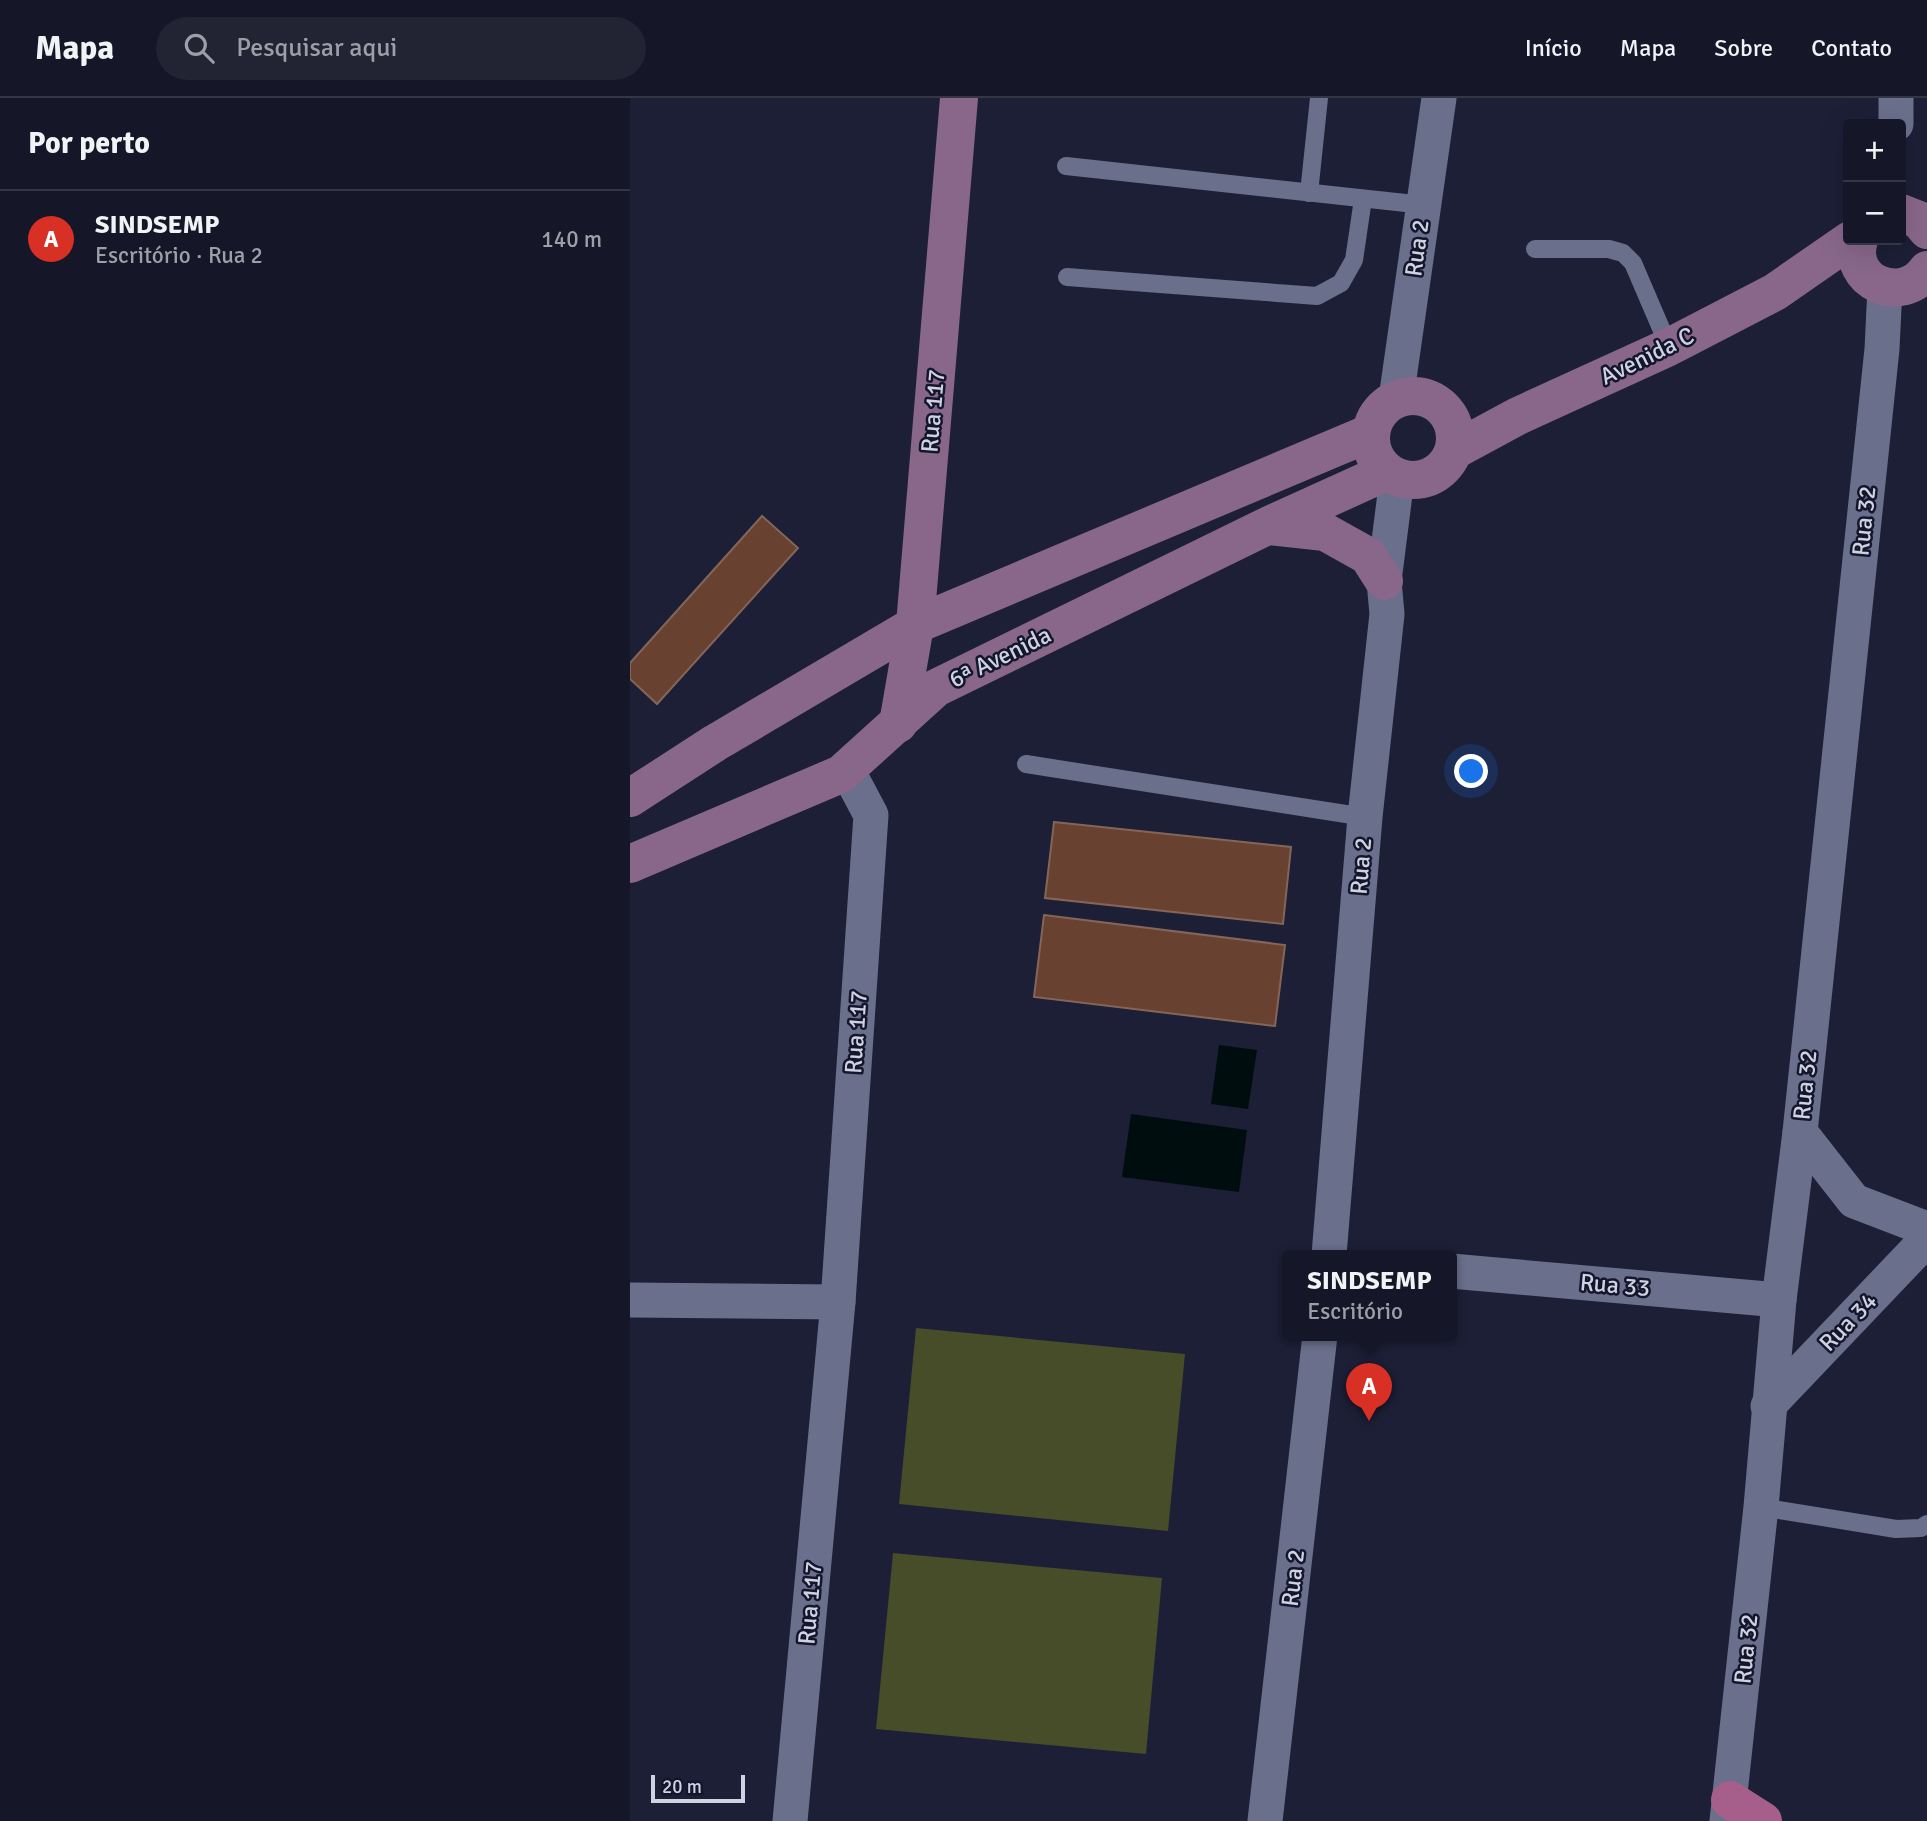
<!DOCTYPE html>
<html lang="pt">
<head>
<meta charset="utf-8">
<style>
	body { margin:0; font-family:Signika,sans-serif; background:#222434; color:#f1f3f6 }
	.controls { position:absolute; right:21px; top:21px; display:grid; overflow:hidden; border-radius:7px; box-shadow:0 7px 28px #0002 }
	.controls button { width:63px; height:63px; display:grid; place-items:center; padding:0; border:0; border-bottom:2px solid #343645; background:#151728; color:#f1f3f6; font:35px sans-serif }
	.scale { position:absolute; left:21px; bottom:18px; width:94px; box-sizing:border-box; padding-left:7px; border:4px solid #ced2e1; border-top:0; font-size:19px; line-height:24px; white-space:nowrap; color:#ced2e1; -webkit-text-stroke:5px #13162c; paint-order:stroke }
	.you { position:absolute; left:842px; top:674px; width:24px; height:24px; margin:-18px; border:5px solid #fff; border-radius:50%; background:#1a73e8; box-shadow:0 0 0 10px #1a73e833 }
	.badge { display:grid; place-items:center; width:46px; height:46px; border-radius:50%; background:#d93025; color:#fff; font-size:23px; font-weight:700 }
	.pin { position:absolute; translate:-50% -58px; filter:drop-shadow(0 2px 4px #0008) }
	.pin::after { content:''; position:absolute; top:37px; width:24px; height:21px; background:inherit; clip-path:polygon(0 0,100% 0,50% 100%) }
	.popup { position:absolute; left:652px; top:1152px; width:175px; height:91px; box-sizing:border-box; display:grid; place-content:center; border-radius:7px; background:#151728; filter:drop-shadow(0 2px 5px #0005); font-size:23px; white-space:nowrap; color:#9d9fa8 }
	.popup b { font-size:26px; color:#f1f3f6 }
	.popup::after { content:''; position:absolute; left:50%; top:100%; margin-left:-14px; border:14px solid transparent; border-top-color:#151728 }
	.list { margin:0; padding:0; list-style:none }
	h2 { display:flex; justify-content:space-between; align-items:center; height:91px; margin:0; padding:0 28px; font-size:30px }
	h2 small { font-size:23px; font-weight:400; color:#9d9fa8 }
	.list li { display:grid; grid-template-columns:46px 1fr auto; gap:21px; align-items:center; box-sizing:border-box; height:98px; padding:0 28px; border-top:2px solid #343645 }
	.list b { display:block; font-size:26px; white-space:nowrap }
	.list p { margin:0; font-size:23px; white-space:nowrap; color:#9d9fa8 }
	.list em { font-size:23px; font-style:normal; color:#9d9fa8 }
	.icon { flex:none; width:38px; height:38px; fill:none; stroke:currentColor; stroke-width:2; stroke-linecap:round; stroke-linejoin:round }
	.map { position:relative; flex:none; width:1297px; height:1723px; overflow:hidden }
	header { display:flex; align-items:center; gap:42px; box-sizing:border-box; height:98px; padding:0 35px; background:#151728; border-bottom:2px solid #343645 }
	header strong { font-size:33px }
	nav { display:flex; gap:38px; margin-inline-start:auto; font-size:24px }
	.search { width:490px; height:63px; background:#222434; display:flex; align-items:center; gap:18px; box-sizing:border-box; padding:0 24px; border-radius:38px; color:#9d9fa8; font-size:26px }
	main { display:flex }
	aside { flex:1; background:#151728 }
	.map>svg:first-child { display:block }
	.green { fill:#474c29 }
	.water { fill:#000d0f }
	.building { fill:#694130; stroke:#846659; stroke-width:2 }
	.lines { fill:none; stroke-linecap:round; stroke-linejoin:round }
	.lane { stroke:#6a6f8b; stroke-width:18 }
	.street { stroke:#6a6f8b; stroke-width:35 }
	.secondary { stroke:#88678b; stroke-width:38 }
	.primary { stroke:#a65e8a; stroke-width:38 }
	.labels { text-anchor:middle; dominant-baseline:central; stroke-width:5; stroke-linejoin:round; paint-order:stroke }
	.street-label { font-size:24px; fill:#ced2e1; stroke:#13162c }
</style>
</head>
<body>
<header>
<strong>Mapa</strong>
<div class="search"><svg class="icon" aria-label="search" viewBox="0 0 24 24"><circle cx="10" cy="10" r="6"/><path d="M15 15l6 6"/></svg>Pesquisar aqui</div>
<nav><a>Início</a><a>Mapa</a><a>Sobre</a><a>Contato</a></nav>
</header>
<main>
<aside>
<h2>Por perto<small></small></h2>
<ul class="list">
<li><span class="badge">A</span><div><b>SINDSEMP</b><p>Escritório · Rua 2</p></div><em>140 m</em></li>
</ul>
</aside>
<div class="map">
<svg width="1297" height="1723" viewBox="0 0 1297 1723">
	<rect width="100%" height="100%" fill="#1c1f36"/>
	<g class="green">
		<path d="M 286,1230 L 555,1256 L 538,1433 L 269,1406 Z"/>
		<path d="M 263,1455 L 532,1480 L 516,1656 L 246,1631 Z"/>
	</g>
	<g class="water">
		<path d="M 589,947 L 627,952 L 618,1011 L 581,1006 Z"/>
		<path d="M 501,1016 L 617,1032 L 609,1094 L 492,1079 Z"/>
	</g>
	<g class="building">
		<path d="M 132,418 L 168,450 L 27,606 L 0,581 L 0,565 Z"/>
		<path d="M 424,724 L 661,749 L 653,826 L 415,800 Z"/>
		<path d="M 414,817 L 655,847 L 645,928 L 404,899 Z"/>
	</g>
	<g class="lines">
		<g class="lane">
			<path d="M 436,68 L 794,107"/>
			<path d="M 679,95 L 689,0"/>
			<path d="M 905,151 L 979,151 L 993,155 L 1003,165 L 1039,249"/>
			<path d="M 437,179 L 687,198 L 711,185 L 724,162 L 733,101"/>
			<path d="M 396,666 L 735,719"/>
			<path d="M 1131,1409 L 1266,1431 L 1291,1430 L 1297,1426"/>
		</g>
		<g class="street">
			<path d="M 1266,26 L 1266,0"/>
			<path d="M 766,301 L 809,0"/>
			<path d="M 1170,1034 L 1224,1103 L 1297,1131"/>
			<path d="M 699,1157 L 735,719 L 757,516 L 754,483 L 767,380"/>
			<path d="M 821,1173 L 1149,1202"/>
			<path d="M 0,1202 L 208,1204"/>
			<path d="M 1138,1308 L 1297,1141"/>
			<path d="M 160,1723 L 208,1204 L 241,717 L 224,685 L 211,676"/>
			<path d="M 635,1723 L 690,1237"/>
			<path d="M 1097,1723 L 1131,1409 L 1149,1202 L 1170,1034 L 1252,251 L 1255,189"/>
		</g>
		<g class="secondary">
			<path d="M 1271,115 L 1289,122 L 1297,132"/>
			<path d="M 1229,142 C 1216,184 1272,208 1297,172"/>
			<circle cx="783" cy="340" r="42"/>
			<path d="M 825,352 L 888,318 L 1039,249 L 1145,194 L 1220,142"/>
			<path d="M 639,428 L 695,434 L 738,458 L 754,483"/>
			<path d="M 268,626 L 285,527 L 329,0"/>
			<path d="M 0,700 L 85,645 L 285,527 L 740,335"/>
			<path d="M 0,766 L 211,676 L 306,590 L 637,428 L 756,374"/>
		</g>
		<path class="primary" d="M 1100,1702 L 1133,1723"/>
	</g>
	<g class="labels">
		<g class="street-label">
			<text transform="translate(787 150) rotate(-82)">Rua 2</text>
			<text transform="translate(1017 258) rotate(-26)">Avenida C</text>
			<text transform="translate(303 313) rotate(-85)">Rua 117</text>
			<text transform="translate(1234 423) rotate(-84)">Rua 32</text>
			<text transform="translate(370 559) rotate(-26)">6ª Avenida</text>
			<text transform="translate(731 768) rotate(-85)">Rua 2</text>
			<text transform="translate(226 934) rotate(-86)">Rua 117</text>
			<text transform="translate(1175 987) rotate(-84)">Rua 32</text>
			<text transform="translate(985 1187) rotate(5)">Rua 33</text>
			<text transform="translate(1218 1224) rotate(-46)">Rua 34</text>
			<text transform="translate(663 1480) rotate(-83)">Rua 2</text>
			<text transform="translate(180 1505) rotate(-85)">Rua 117</text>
			<text transform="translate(1116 1551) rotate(-84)">Rua 32</text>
		</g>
	</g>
</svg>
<div class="controls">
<button>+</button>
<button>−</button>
</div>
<div class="scale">20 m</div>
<div class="you"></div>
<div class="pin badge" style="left:739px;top:1323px">A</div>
<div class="popup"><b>SINDSEMP</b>Escritório</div>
</div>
</main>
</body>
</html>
